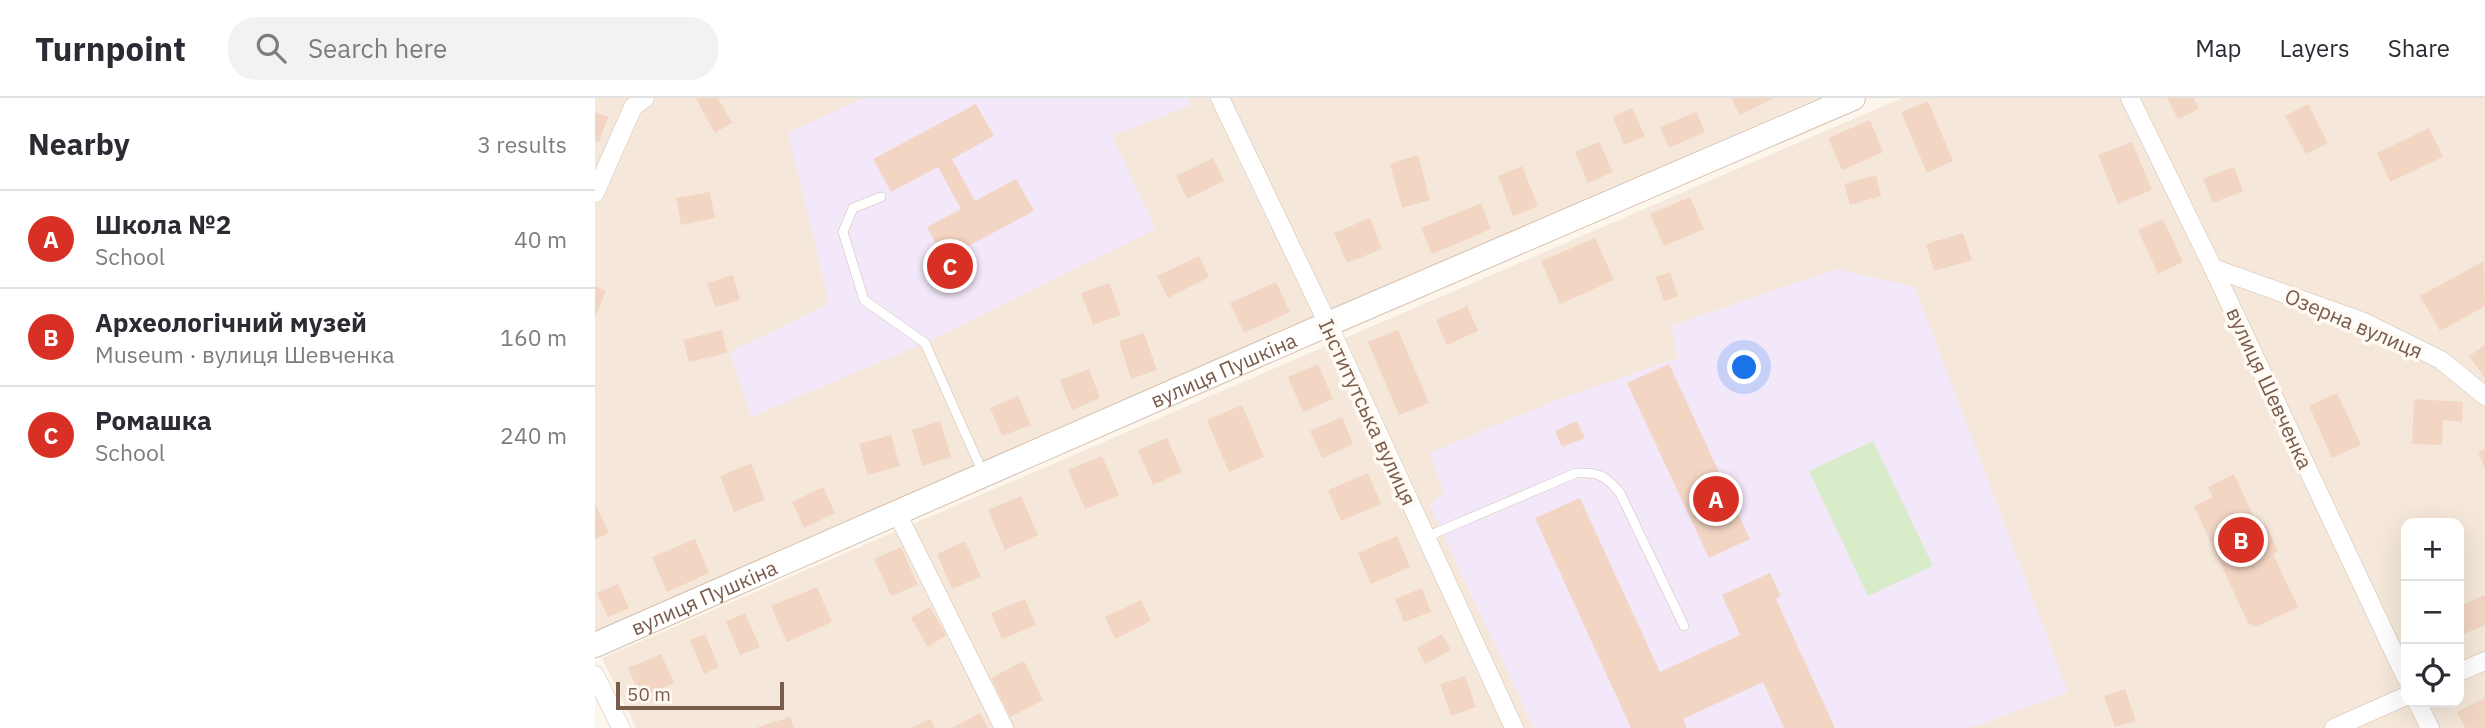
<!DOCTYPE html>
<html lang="en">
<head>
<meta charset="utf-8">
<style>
	body { margin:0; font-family:"IBM Plex Sans",sans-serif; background:#f2f2f3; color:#2b2b33 }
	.controls { position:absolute; right:21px; bottom:21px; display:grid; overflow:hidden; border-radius:14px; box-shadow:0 7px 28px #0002 }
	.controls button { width:63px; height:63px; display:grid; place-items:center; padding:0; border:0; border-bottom:2px solid #e1e1e2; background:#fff; color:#2b2b33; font:35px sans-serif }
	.scale { position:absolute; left:21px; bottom:18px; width:168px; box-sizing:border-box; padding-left:7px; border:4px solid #7a5c4d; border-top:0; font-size:19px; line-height:24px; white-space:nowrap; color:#7a5c4d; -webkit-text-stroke:5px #fffaf3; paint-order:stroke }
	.you { position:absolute; left:1150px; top:270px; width:24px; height:24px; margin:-18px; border:5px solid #fff; border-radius:50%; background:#1a73e8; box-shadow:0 0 0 10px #1a73e833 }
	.badge { display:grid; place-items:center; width:46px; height:46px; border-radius:50%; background:#d93025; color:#fff; font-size:23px; font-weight:700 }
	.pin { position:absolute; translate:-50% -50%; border:4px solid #fff; box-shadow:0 2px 7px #0006 }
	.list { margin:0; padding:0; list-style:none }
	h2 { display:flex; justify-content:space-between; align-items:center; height:91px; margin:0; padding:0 28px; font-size:30px }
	h2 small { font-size:23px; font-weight:400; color:#7c7c81 }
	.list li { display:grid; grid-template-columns:46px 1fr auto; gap:21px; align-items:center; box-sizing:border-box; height:98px; padding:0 28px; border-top:2px solid #e1e1e2 }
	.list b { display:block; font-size:26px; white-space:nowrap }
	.list p { margin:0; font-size:23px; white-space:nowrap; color:#7c7c81 }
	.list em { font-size:23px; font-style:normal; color:#7c7c81 }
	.icon { flex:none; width:38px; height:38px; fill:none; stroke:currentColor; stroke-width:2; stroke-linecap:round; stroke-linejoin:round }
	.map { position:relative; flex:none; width:1890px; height:630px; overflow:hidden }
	header { display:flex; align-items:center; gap:42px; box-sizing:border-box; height:98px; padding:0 35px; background:#fff; border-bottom:2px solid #e1e1e2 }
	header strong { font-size:33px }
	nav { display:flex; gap:38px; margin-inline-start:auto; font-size:24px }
	.search { width:490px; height:63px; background:#f2f2f3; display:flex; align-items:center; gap:18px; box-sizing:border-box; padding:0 24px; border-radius:28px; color:#7c7c81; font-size:26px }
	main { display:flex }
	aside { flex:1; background:#fff }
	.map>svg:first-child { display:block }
	.residential { fill:#f5e8da; fill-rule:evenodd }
	.education { fill:#f3e8fa }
	.green { fill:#d8ecc9 }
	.building { fill:#f3d5c3 }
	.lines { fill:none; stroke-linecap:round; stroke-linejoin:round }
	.lane-casing { stroke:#d1beb0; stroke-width:10 }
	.street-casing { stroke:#d1beb0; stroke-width:19 }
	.secondary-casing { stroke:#d6c0b0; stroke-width:26 }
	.lane { stroke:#fff; stroke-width:9 }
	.street { stroke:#fff; stroke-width:18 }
	.secondary { stroke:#fff; stroke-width:24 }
	.labels { text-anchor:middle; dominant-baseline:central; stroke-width:7; stroke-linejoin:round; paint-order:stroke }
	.street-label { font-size:21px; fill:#7a5c4d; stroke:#fffaf3 }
</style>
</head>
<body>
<header>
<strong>Turnpoint</strong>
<div class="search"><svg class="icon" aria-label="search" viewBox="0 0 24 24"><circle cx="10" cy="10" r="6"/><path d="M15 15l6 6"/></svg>Search here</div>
<nav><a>Map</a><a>Layers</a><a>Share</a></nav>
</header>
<main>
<aside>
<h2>Nearby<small>3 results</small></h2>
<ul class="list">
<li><span class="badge">A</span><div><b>Школа №2</b><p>School</p></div><em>40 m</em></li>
<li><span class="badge">B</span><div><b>Археологічний музей</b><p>Museum · вулиця Шевченка</p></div><em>160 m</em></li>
<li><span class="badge">C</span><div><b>Ромашка</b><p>School</p></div><em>240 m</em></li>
</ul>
</aside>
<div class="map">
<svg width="1890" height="630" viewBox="0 0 1890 630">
	<rect width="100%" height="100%" fill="#fdf6ec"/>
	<g class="residential">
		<path d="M 0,0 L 1223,0 L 0,535 Z"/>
		<path d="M 1307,0 L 1890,0 L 1890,630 L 41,630 L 7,560 ZM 1811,425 L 1864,425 L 1864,604 L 1811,604 Z"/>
	</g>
	<g class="education">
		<path d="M 268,0 L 593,0 L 596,7 L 517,38 L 561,131 L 330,245 L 156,319 L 135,254 L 234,205 L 193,35 Z"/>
		<path d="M 1241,171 L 1320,189 L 1473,594 L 1390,625 L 1370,630 L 939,630 L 834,407 L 849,394 L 834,355 L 962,302 L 1083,260 L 1076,228 Z"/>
	</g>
	<path class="green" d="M 1278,343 L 1338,468 L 1273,498 L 1214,373 Z"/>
	<g class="building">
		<path d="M 103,0 L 123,0 L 137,25 L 120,35 L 101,1 Z"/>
		<path d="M 1136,0 L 1179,0 L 1145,17 Z"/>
		<path d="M 1572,0 L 1599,0 L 1604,11 L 1583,21 Z"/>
		<path d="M 1333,3 L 1358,63 L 1332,75 L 1306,14 Z"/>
		<path d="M 381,6 L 399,38 L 357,61 L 380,103 L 421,81 L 439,113 L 349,161 L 332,129 L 366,111 L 343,69 L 296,94 L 278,61 Z"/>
		<path d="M 1713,6 L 1733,45 L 1711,56 L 1690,18 Z"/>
		<path d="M 1037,10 L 1050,38 L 1029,47 L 1018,19 Z"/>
		<path d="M 0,14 L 13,19 L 4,44 L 0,43 Z"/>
		<path d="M 1101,14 L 1110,34 L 1074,50 L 1065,29 Z"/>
		<path d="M 1275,22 L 1288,54 L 1247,72 L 1233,40 Z"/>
		<path d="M 1834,30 L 1848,59 L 1795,84 L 1782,55 Z"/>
		<path d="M 1004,44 L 1018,74 L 993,85 L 980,54 Z"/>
		<path d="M 1537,44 L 1557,92 L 1523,106 L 1503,57 Z"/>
		<path d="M 823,57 L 835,102 L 807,110 L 795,66 Z"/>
		<path d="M 618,60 L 629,83 L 592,101 L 581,78 Z"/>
		<path d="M 927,68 L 943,108 L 918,118 L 903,78 Z"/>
		<path d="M 1639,69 L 1648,93 L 1618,105 L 1608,81 Z"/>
		<path d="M 1281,77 L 1286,98 L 1255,107 L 1249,86 Z"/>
		<path d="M 115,94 L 120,120 L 86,127 L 81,100 Z"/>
		<path d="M 1095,99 L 1109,131 L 1069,148 L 1055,116 Z"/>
		<path d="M 886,105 L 896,131 L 837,156 L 826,130 Z"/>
		<path d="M 775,120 L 787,151 L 752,165 L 739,135 Z"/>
		<path d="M 1568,121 L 1588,164 L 1563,176 L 1543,132 Z"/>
		<path d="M 1368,135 L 1377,162 L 1339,173 L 1331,146 Z"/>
		<path d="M 1000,140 L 1019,182 L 965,206 L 946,163 Z"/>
		<path d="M 604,158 L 614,179 L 573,200 L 562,178 Z"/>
		<path d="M 1889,163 L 1890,208 L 1845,233 L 1825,198 Z"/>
		<path d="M 1075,174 L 1083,198 L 1069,203 L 1061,179 Z"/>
		<path d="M 138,177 L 145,202 L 120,209 L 112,185 Z"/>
		<path d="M 681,184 L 695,214 L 649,235 L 635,205 Z"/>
		<path d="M 514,185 L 526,217 L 498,227 L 486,195 Z"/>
		<path d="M 0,188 L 11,193 L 0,220 Z"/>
		<path d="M 872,208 L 883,233 L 852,247 L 841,222 Z"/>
		<path d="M 127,232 L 132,255 L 94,264 L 88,242 Z"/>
		<path d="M 803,232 L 834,305 L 804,317 L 773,244 Z"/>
		<path d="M 549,235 L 562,272 L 536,281 L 524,243 Z"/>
		<path d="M 1890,247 L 1890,280 L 1874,258 Z"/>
		<path d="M 723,266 L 738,301 L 708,314 L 693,279 Z"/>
		<path d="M 1074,266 L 1155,441 L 1114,460 L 1032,285 Z"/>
		<path d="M 494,271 L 505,300 L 477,312 L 465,282 Z"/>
		<path d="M 1742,295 L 1766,347 L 1737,360 L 1714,308 Z"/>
		<path d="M 423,298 L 436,327 L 407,338 L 395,310 Z"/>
		<path d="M 1819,301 L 1868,304 L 1867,324 L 1848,322 L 1847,347 L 1817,346 Z"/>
		<path d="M 647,307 L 669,359 L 634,374 L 612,322 Z"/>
		<path d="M 747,319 L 758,346 L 727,360 L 715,333 Z"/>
		<path d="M 345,323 L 356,359 L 327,368 L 317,332 Z"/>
		<path d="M 982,323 L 990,340 L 967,349 L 960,333 Z"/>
		<path d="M 296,337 L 305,368 L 273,377 L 264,346 Z"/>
		<path d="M 572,340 L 587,374 L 558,387 L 543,352 Z"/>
		<path d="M 1890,351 L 1890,371 L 1883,354 Z"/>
		<path d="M 507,358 L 524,397 L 490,411 L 473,372 Z"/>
		<path d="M 156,365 L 170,402 L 139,414 L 125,378 Z"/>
		<path d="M 773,375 L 786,406 L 746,423 L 733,392 Z"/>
		<path d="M 1639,376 L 1664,430 L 1671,427 L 1683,453 L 1678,456 L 1703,509 L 1661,529 L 1653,525 L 1599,408 L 1618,399 L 1613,389 Z"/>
		<path d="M 228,389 L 240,415 L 209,430 L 197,404 Z"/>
		<path d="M 426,398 L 443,437 L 410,452 L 393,412 Z"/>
		<path d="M 985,400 L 1065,574 L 1145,537 L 1127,497 L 1175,475 L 1186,498 L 1181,501 L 1240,630 L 1189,630 L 1168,584 L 1088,621 L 1092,630 L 1036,630 L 940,420 Z"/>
		<path d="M 0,405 L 14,435 L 0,441 Z"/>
		<path d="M 802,438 L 815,469 L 776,486 L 763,455 Z"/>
		<path d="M 100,441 L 114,475 L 72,494 L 57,459 Z"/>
		<path d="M 370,443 L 386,479 L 357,491 L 342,456 Z"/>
		<path d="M 306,449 L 323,487 L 296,498 L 279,461 Z"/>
		<path d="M 23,486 L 34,510 L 13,519 L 2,495 Z"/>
		<path d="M 222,489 L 237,524 L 192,544 L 176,508 Z"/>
		<path d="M 827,490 L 836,514 L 809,524 L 800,501 Z"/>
		<path d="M 1890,497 L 1890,527 L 1864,538 L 1864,508 Z"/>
		<path d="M 430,501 L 441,527 L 407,541 L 396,515 Z"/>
		<path d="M 546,502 L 556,523 L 520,541 L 510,519 Z"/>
		<path d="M 335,509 L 351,537 L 333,549 L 316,520 Z"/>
		<path d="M 150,515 L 165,549 L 145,557 L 131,524 Z"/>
		<path d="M 110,536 L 124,569 L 109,576 L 95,542 Z"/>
		<path d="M 847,536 L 856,552 L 830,566 L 822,550 Z"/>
		<path d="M 66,556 L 79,585 L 46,599 L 33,570 Z"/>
		<path d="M 429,563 L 448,602 L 415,619 L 396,580 Z"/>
		<path d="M 870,578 L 881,609 L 856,618 L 845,586 Z"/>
		<path d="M 1530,591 L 1541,623 L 1520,629 L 1509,598 Z"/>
		<path d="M 1890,600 L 1890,630 L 1870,630 L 1862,614 Z"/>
		<path d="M 385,615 L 393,630 L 357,630 Z"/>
		<path d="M 195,619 L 199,630 L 163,630 L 163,629 Z"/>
		<path d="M 335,621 L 340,630 L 316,630 Z"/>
	</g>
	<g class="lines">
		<defs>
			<g id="lane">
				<path d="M 286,99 L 258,110 L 248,134 L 269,202 L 330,245 L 388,375"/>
				<path d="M 831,439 L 981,375 C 1004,374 1010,377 1025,395 L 1089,528"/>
			</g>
			<g id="street">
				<path d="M 625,0 L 733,226 L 919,630"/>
				<path d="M 1535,0 L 1618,170 L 1811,580"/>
				<path d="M 0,95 L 38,9 L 50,0"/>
				<path d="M 1618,170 L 1769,224 L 1846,262 L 1890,298"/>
				<path d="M 302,415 L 409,630"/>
				<path d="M 1864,574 L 1890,563"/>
				<path d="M 0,577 L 26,630"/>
				<path d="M 1822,604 L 1835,630"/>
				<path d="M 1739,630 L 1811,598"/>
			</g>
			<g id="secondary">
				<path id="s1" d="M 0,547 L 733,226 L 1258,0"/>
			</g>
		</defs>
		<use href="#lane" class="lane-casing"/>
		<use href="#street" class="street-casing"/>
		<use href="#secondary" class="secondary-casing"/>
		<use href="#lane" class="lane"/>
		<use href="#street" class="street"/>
		<use href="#secondary" class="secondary"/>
	</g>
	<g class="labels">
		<g class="street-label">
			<text transform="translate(1759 225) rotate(23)">Озерна вулиця</text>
			<text stroke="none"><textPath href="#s1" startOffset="686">вулиця Пушкіна</textPath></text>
			<text transform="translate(1675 290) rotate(65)">вулиця Шевченка</text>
			<text transform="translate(773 314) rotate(65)">Інститутська вулиця</text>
			<text stroke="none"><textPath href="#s1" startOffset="119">вулиця Пушкіна</textPath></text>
		</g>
	</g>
</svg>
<div class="controls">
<button>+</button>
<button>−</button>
<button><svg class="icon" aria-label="locate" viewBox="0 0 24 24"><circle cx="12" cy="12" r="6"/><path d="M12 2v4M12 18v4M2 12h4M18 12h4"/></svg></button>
</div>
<div class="scale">50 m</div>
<div class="you"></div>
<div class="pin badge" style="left:1121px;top:401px">A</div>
<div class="pin badge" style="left:1646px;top:442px">B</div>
<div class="pin badge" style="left:355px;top:168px">C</div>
</div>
</main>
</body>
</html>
